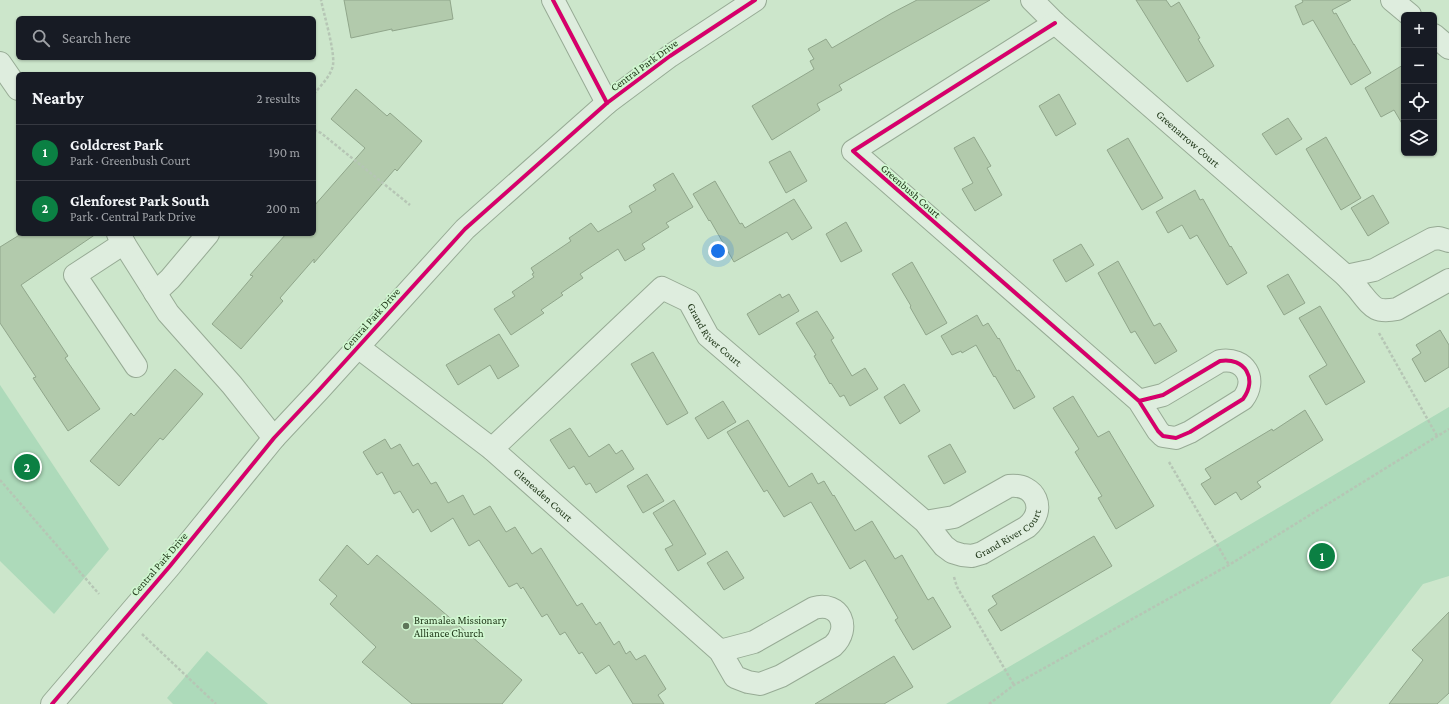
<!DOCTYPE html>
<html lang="en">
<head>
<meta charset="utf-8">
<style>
	body { margin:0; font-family:"Crimson Pro",serif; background:#242831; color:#f1f3f6 }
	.controls { position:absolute; right:12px; top:12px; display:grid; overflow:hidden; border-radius:6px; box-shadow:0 1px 3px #0004 }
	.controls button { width:36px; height:36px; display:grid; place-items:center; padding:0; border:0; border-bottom:1px solid #363941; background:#171b24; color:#f1f3f6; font:20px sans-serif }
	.you { position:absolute; left:718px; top:251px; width:14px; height:14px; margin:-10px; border:3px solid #fff; border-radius:50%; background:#1a73e8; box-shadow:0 0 0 6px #1a73e833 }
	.badge { display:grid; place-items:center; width:26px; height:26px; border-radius:50%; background:#0b8043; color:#fff; font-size:13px; font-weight:700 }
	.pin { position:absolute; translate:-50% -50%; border:2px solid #fff; box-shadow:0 1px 4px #0006 }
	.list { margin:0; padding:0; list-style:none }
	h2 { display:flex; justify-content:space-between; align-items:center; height:52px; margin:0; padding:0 16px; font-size:17px }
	h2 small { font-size:13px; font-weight:400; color:#9ea1a6 }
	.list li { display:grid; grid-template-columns:26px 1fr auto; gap:12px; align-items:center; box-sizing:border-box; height:56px; padding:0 16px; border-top:1px solid #363941 }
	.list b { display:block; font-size:15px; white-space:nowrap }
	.list p { margin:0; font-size:13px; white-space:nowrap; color:#9ea1a6 }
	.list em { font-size:13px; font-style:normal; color:#9ea1a6 }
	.icon { flex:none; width:22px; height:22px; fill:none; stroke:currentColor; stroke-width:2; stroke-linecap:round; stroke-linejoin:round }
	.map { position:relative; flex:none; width:1449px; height:704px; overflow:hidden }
	.search { position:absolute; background:#171b24; box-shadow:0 1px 3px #0004; left:16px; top:16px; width:300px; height:44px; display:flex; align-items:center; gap:10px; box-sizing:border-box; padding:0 14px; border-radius:6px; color:#9ea1a6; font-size:15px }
	.panel { position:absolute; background:#171b24; box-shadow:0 1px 3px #0004; left:16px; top:72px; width:300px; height:164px; border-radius:6px }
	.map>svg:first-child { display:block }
	.green { fill:#addaba }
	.building { fill:#b2caac; stroke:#90a68b }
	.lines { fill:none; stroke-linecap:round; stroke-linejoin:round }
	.minor-casing { stroke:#97ab95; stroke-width:24 }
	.path { stroke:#b6c6b5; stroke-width:2.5; stroke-dasharray:3 2; stroke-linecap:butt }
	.minor { stroke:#deedde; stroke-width:22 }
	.cycleway-casing { stroke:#d1f8d1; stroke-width:6 }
	.cycleway { stroke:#d6006c; stroke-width:4 }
	.poi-dot { fill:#5e7659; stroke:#d1f8d1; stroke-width:1.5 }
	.labels { text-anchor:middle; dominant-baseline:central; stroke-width:3.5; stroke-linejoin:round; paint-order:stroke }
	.street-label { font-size:11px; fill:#233a1c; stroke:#d1f8d1 }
	.poi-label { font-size:11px; fill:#233a1c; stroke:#d1f8d1; text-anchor:start }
</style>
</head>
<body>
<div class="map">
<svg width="1449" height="704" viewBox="0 0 1449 704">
	<rect width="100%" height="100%" fill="#cce6cb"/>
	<g class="green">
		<path d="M 0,385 L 109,549 L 54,614 L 0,561 Z"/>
		<path d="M 1449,407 L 1449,576 L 1423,584 L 1330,704 L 946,704 Z"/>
		<path d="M 207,651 L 268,704 L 173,704 L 167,698 Z"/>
	</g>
	<g class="building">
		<path d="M 344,0 L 450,0 L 453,19 L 392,31 L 392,29 L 351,38 Z"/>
		<path d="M 917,0 L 990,0 L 839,85 L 842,90 L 817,104 L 820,110 L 772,140 L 752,106 L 814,69 L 810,61 L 814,59 L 808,49 L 826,39 L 832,48 L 892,13 Z"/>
		<path d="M 1136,0 L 1166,0 L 1171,7 L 1179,2 L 1200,38 L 1198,39 L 1214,66 L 1187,82 Z"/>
		<path d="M 1302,0 L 1351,0 L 1332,10 L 1334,14 L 1336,13 L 1354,45 L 1354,44 L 1371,73 L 1351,85 L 1313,20 L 1303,25 L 1295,6 L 1303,2 Z"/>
		<path d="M 1403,65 L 1404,66 L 1404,127 L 1394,110 L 1381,117 L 1365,88 Z"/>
		<path d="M 356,89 L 387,116 L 390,113 L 422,141 L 397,171 L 395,169 L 314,263 L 314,259 L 280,298 L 283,301 L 241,349 L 212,324 L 253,276 L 250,275 L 286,234 L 314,234 L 314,206 L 365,148 L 331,119 Z"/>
		<path d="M 1059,94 L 1076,124 L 1056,136 L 1039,106 Z"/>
		<path d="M 1288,118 L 1302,139 L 1276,155 L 1262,134 Z"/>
		<path d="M 974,137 L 991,166 L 987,168 L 1002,195 L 975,211 L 962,189 L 973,183 L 954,148 Z"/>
		<path d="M 1326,137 L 1361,198 L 1341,210 L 1306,149 Z"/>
		<path d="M 1128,138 L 1163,198 L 1142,210 L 1107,150 Z"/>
		<path d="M 790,151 L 807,181 L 786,193 L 769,162 Z"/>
		<path d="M 673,173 L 693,207 L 666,223 L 669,227 L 642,244 L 645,249 L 625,261 L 618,249 L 580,274 L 583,278 L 561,293 L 563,295 L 541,310 L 544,313 L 511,335 L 494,309 L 515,296 L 512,292 L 534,277 L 532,274 L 534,273 L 531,268 L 571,241 L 569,238 L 591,223 L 598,232 L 632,212 L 629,206 L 656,190 L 653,185 Z"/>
		<path d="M 715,181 L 740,224 L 742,223 L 745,228 L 794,199 L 812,228 L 792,240 L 787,232 L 734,262 L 710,220 L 709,221 L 693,194 Z"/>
		<path d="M 1195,190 L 1200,200 L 1203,199 L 1230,247 L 1231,246 L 1247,273 L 1227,285 L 1197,235 L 1190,239 L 1182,225 L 1168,233 L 1156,212 Z"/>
		<path d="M 1373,195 L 1389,223 L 1368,236 L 1351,208 Z"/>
		<path d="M 846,222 L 862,251 L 841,262 L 826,234 Z"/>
		<path d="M 21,234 L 96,234 L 21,285 L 68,356 L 65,358 L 100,409 L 68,431 L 33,378 L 36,377 L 0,323 L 0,247 Z"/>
		<path d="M 1081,244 L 1094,265 L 1066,282 L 1053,260 Z"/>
		<path d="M 1118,261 L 1154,326 L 1160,323 L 1177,351 L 1155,364 L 1135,331 L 1131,333 L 1098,273 Z"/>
		<path d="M 912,262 L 947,323 L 926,335 L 910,307 L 911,306 L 892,274 Z"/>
		<path d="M 1288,274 L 1305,303 L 1284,315 L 1267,286 Z"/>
		<path d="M 780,294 L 782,298 L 789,294 L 799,311 L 759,335 L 747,314 Z"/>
		<path d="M 1320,306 L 1365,382 L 1326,405 L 1309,376 L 1327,365 L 1299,318 Z"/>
		<path d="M 817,311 L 834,338 L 831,340 L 852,376 L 865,368 L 878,389 L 850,406 L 844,395 L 840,397 L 831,383 L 830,384 L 814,356 L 816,355 L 796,323 Z"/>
		<path d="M 977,315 L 983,326 L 988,323 L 998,339 L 999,338 L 1017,371 L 1019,370 L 1035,397 L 1014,409 L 995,376 L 994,377 L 976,345 L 962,353 L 961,351 L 952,355 L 941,336 Z"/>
		<path d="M 1440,330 L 1449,345 L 1449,367 L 1425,382 L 1412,359 L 1421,353 L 1416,345 Z"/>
		<path d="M 499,334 L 519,366 L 498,379 L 490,365 L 458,385 L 446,365 Z"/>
		<path d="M 653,352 L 688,413 L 667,425 L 631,364 Z"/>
		<path d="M 175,369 L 203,394 L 163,440 L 160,438 L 119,486 L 90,461 L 131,413 L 134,416 Z"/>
		<path d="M 904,384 L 920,411 L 900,424 L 884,397 Z"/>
		<path d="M 1073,396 L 1098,437 L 1109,431 L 1154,506 L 1116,529 L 1098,498 L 1102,496 L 1075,452 L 1079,449 L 1053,408 Z"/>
		<path d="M 723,401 L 736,422 L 708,439 L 695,418 Z"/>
		<path d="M 1305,410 L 1323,440 L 1257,482 L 1261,487 L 1241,500 L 1236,492 L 1215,505 L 1201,484 L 1211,478 L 1205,469 L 1272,429 L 1273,431 Z"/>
		<path d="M 748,420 L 789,487 L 812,473 L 818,484 L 824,481 L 833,496 L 834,495 L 855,531 L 872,521 L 895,559 L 902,555 L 928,600 L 933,597 L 951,627 L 913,650 L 895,620 L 898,618 L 865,560 L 850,569 L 811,502 L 784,517 L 767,490 L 764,492 L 727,432 Z"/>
		<path d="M 570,428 L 589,457 L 609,444 L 616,454 L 622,450 L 634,469 L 596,493 L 590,483 L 586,485 L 574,466 L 569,469 L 550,440 Z"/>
		<path d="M 385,439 L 391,449 L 400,444 L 413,466 L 418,463 L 431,484 L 436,482 L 448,503 L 463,495 L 474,515 L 490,506 L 506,532 L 515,527 L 532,554 L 541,548 L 577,606 L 582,603 L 596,625 L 600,622 L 614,645 L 619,641 L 626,654 L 630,651 L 636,660 L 645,655 L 666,689 L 658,695 L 664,704 L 633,704 L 609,665 L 596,674 L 582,652 L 579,654 L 565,632 L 560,635 L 547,614 L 542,617 L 523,587 L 521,589 L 517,583 L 509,587 L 479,540 L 469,546 L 453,518 L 431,532 L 418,509 L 413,513 L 400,491 L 394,494 L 382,472 L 377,475 L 363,452 Z"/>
		<path d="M 950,444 L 966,472 L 944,484 L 928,456 Z"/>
		<path d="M 647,474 L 664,501 L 643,513 L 627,486 Z"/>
		<path d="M 674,500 L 706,554 L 678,571 L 665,549 L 673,545 L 653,513 Z"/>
		<path d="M 1094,536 L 1112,566 L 1001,631 L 988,610 L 997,604 L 992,596 Z"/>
		<path d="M 347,545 L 368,565 L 377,555 L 522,680 L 502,704 L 412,704 L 362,662 L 376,647 L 330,604 L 337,596 L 319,580 Z"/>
		<path d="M 727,551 L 744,578 L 724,590 L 707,563 Z"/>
		<path d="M 1449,612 L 1449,693 L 1437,704 L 1389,704 L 1423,660 L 1412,650 Z"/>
		<path d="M 894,656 L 913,687 L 884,704 L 815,704 Z"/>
	</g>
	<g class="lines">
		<defs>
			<g id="minor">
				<path d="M 553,0 L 607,103"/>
				<path id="s1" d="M 1032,0 L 1055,23 L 1346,276 C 1351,282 1357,287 1361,293 C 1373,308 1376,313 1397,309 L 1449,280"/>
				<path d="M 1392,0 L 1410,15"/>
				<path d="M 1055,23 L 853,151 L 1139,401 L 1158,431 L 1163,436 L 1176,438 L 1190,432 L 1243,399 C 1258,379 1245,357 1220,361 L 1163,395 L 1139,401"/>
				<path d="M 1434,35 L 1449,48"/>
				<path d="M 0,63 L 18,89"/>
				<path d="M 118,234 L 168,313 L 232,385 L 274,438"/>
				<path d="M 124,243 L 75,275 L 136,366"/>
				<path d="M 1346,276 L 1374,270 L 1432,239 L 1439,238 L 1449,241"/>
				<path d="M 155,293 L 170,279 L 208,234"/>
				<path id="s2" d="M 358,347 L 492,449 L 720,651 L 735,677 L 748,682 L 760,684 L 781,676 L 833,646 C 852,628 840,601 814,608 L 754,642 L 720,651"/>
				<path id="s3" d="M 492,449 L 662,288 L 689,301 L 708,336 L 925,522 L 944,546 L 952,552 L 962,555 L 972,556 L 982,553 L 1027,527 C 1047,510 1036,483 1009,486 L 954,517 L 925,522"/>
				<path d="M 52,704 L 170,566 L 274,438 L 319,390 L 465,229 L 607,103 L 670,56 L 755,0"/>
			</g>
		</defs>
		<use href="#minor" class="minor-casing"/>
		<g class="path">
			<path d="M 314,94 C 321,85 331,76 333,65 C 335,51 324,15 321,0"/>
			<path d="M 314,130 L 321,133 L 410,205"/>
			<path d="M 1379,333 L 1437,436"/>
			<path d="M 1169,462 L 1229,565"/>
			<path d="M 0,480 L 99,594"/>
			<path d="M 954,577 L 957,587 L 1014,685"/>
			<path d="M 142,634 L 216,704"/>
			<path d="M 989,704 L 1014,685 L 1229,565 L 1449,429"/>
		</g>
		<use href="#minor" class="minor"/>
		<defs>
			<g id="cycleway">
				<path d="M 553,0 L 607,103"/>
				<path d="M 1055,23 L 853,151 L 1139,401 L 1158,431 L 1163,436 L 1176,438 L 1190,432 L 1243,399 C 1258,379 1245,357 1220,361 L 1163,395 L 1139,401"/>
				<path d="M 52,704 L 170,566 L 274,438 L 319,390 L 465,229 L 607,103 L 670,56 L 755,0"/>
			</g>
		</defs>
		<use href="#cycleway" class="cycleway-casing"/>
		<use href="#cycleway" class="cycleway"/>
	</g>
	<circle class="poi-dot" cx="406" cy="626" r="4"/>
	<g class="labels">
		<g class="street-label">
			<text transform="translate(644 65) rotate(-36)">Central Park Drive</text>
			<text stroke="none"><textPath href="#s1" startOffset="209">Greenarrow Court</textPath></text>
			<text transform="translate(911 191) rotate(41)">Greenbush Court</text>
			<text transform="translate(371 319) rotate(-48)">Central Park Drive</text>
			<text stroke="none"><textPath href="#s3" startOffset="307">Grand River Court</textPath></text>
			<text stroke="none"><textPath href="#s2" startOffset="237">Gleneaden Court</textPath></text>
			<text stroke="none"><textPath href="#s3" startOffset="694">Grand River Court</textPath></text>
			<text transform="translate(159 564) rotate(-49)">Central Park Drive</text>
		</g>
		<g class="poi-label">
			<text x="414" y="620">Bramalea Missionary<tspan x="414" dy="13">Alliance Church</tspan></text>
		</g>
	</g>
</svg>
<div class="controls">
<button>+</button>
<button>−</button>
<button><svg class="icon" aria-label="locate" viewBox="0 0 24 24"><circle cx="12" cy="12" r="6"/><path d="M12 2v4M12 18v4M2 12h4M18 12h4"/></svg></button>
<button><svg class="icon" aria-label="layers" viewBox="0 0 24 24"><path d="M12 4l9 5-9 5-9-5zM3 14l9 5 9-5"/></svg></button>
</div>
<div class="you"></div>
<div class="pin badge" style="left:1322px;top:556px">1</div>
<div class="pin badge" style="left:27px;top:467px">2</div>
<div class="search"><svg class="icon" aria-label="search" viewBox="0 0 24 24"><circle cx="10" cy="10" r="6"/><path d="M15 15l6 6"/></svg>Search here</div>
<section class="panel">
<h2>Nearby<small>2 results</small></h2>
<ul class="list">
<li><span class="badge">1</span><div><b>Goldcrest Park</b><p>Park · Greenbush Court</p></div><em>190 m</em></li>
<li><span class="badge">2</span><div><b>Glenforest Park South</b><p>Park · Central Park Drive</p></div><em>200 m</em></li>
</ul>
</section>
</div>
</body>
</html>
